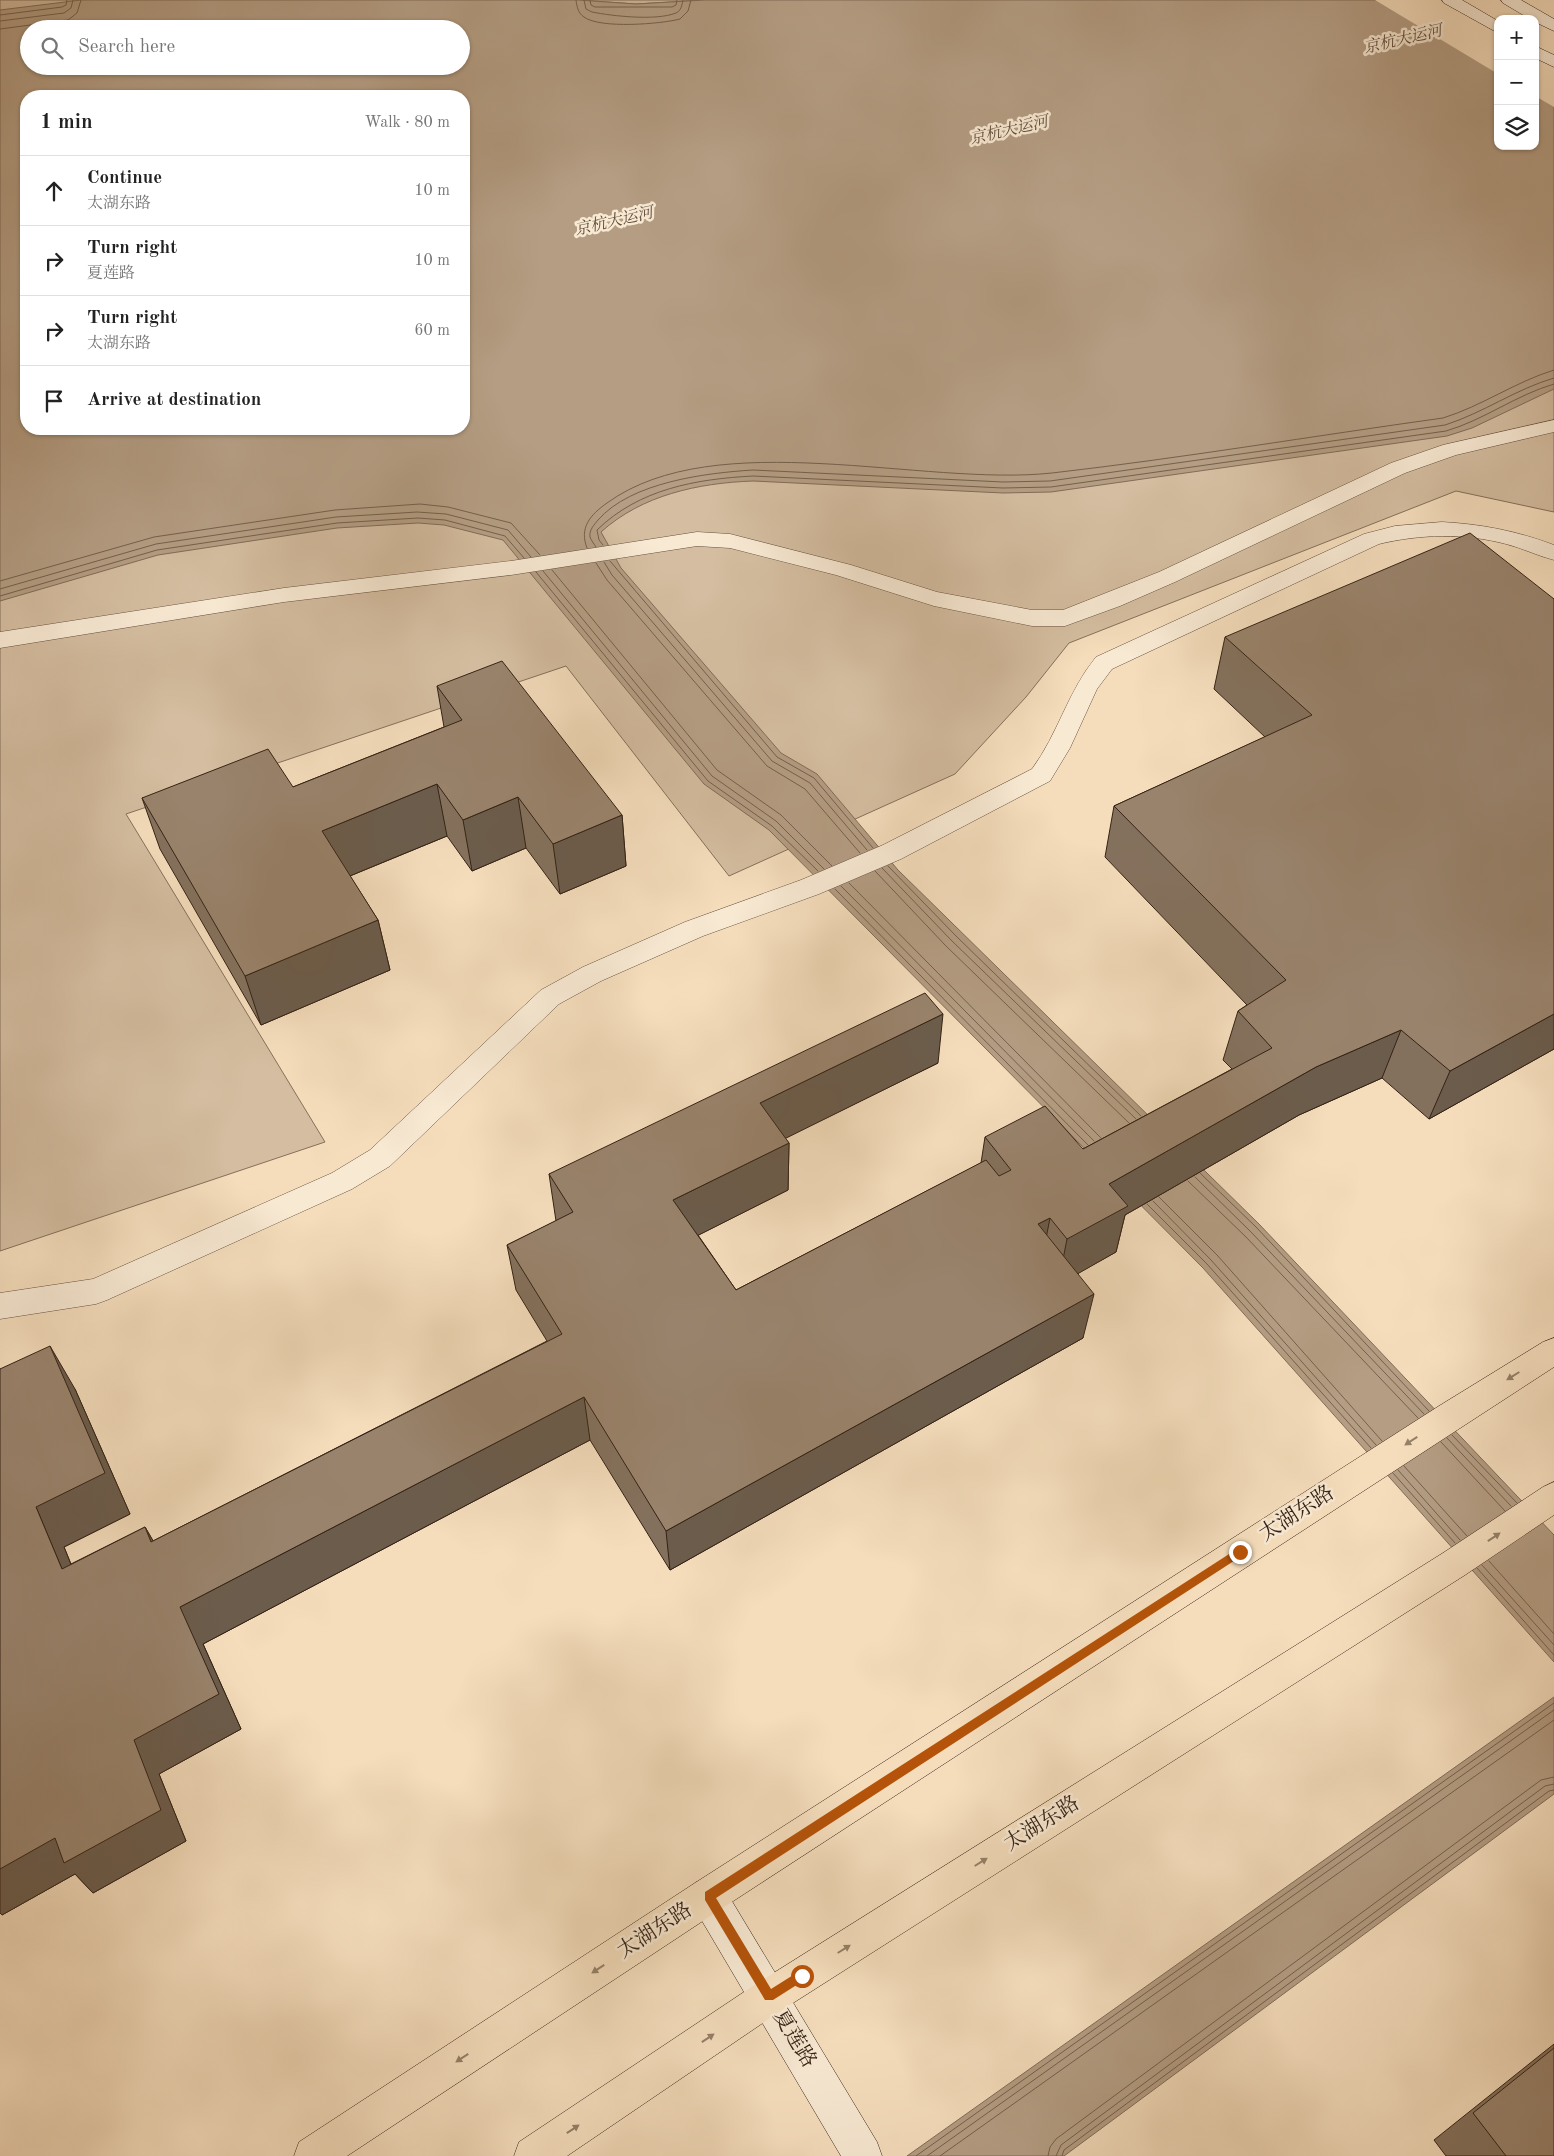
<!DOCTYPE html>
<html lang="en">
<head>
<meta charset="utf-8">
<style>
	body { margin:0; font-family:"Old Standard TT","Noto Serif SC",serif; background:#f6f6f6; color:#222 }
	.controls { position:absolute; right:15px; top:15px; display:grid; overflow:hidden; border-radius:10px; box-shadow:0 1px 4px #0004 }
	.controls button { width:45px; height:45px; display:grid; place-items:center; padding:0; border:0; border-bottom:1px solid #e0e0e0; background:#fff; color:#222; font:25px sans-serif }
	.stop { position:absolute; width:15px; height:15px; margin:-11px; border:4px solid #b45309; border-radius:50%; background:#fff }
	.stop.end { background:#b45309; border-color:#fff; box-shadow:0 1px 5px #0008 }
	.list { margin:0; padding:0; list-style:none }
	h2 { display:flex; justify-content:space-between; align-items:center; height:65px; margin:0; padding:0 20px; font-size:21px }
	h2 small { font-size:16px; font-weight:400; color:#767676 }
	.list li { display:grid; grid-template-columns:32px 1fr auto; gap:15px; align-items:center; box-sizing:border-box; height:70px; padding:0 20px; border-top:1px solid #e0e0e0 }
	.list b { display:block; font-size:19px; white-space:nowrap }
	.list p { margin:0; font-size:16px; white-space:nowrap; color:#767676 }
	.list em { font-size:16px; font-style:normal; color:#767676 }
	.icon { flex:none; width:28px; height:28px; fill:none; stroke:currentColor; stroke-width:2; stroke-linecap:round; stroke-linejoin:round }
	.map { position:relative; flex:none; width:1554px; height:2156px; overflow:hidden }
	.search { position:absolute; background:#fff; box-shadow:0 1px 4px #0004; left:20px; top:20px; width:450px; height:55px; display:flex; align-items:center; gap:12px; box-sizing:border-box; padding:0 18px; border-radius:28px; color:#767676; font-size:19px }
	.panel { position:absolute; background:#fff; box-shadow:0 1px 4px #0004; left:20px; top:90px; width:450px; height:345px; border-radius:20px }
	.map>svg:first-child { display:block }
	.green { fill:#d4bda0; stroke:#84705a; fill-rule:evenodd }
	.water { fill:#b49d83; stroke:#816c57; fill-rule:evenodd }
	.pier { fill:#f5ddbc }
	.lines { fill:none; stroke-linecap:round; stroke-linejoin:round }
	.shore { stroke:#74604c; stroke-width:1 }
	.street-casing { stroke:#65513f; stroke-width:1 }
	.secondary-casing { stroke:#352215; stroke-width:1 }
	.primary-casing { stroke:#352215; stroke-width:1 }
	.street { fill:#f8e9d3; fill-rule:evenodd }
	.secondary { fill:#f8e9d3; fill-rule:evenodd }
	.primary { fill:#f5ddbc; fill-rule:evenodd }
	.wall { fill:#84715d; stroke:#352215 }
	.shaded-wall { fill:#6b5c4c; stroke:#352215 }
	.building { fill:#99836c; stroke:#352215 }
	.oneway { fill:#958068 }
	.route { fill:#b45309 }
	.labels { text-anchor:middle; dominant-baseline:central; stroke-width:5; stroke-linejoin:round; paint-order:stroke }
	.far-water-label { font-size:16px; font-style:italic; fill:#614d3c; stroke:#f8e9d3 }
	.near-street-label { font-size:21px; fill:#352215; stroke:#f8e9d3 }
</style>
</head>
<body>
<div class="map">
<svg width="1554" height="2156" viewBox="0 0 1554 2156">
	<rect width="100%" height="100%" fill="#f5ddbc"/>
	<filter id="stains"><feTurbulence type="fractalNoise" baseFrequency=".004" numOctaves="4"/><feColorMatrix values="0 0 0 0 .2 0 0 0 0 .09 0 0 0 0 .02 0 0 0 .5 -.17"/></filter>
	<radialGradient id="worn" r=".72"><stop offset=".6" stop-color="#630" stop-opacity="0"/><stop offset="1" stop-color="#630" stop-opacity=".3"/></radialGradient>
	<g class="green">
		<path d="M 0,0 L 522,0 L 1554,198 L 1554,512 L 1456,491 L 1069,643 L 1026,697 L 955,774 L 729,876 L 566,666 L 126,814 L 325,1142 L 0,1251 ZM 29,29 L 461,29 L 461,66 L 29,66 ZM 26,96 L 464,96 L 464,429 L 26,429 Z"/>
		<path d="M 578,0 L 705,0 L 636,4 Z"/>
	</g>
	<g class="water">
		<path d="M 81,0 L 578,0 L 636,4 L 705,0 L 1554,0 L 1554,389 L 1472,428 L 1447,436 L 1051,492 L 1003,493 L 753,481 C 698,483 642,495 601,532 L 621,568 L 781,753 L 817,774 L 898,870 L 1259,1224 L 1554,1535 L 1554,1662 L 1203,1268 L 769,830 L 704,784 L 503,540 L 444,525 L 418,523 L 337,528 L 158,555 L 0,601 L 0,10 ZM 1498,19 L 1535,19 L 1535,146 L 1498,146 ZM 29,29 L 461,29 L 461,66 L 29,66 ZM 26,96 L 464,96 L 464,429 L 26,429 Z"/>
		<path d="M 1554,1697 L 1554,1794 L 1064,2156 L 907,2156 Z"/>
	</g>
	<path class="pier" d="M 1375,0 L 1554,0 L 1554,107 L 1535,96 L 1535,19 L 1498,19 L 1498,74 Z"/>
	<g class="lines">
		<g class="shore">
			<path d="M 576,0 C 577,7 578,13 584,17 C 600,29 661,24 680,19 L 688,11 L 691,0"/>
			<path d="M 584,0 L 586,9 L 592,12 C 612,16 656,21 676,13 C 681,11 682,5 683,0"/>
			<path d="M 590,0 L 591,5 L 595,7 L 672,7 L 676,5 L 677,0"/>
			<path d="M 0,15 L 62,7 L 66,5 L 67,0"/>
			<path d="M 0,21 L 64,13 L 71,8 L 73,0"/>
			<path d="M 0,29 L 68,20 L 77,13 L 81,0"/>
			<path d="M 603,545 L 599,540 L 597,530 C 639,489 696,479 753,476 L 1003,488 L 1051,487 L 1446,431 C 1484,420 1516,395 1554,384"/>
			<path d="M 596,547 C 594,544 591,540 590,537 C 589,530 594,525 598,520 C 631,482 706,473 753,470 L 1003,482 L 1050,481 L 1445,425 C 1483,413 1516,389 1554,378"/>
			<path d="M 587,548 C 579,528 590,515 607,503 C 716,424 923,487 1052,473 C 1183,458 1313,436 1443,418 C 1482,406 1515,382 1554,370"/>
			<path d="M 610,561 L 777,757 L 814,778 L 873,848"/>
			<path d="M 604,562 L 612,575 L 772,761 L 810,783 L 867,850"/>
			<path d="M 596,563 L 607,580 L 767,766 L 805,789 L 860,853"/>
			<path d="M 552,570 L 717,770 L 781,815 L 832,866"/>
			<path d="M 543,571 L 712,776 L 776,821 L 824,869"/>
			<path d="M 536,572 L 708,781 L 772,826 L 818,871"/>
			<path d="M 0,581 L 154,537 L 335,510 L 420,504 L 448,507 L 511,523 L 540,555"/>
			<path d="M 0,589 L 156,544 L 336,517 L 417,512 L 446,514 L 508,530 L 531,557"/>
			<path d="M 0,596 L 157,550 L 337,523 L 418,518 L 445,520 L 505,536 L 524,558"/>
			<path d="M 888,866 L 956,936 L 1141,1116"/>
			<path d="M 882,868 L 951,940 L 1136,1119"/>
			<path d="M 875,871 L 946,946 L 1129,1123"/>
			<path d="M 849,883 L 1101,1138"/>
			<path d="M 841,886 L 1094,1141"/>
			<path d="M 835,889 L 1088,1145"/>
			<path d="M 1200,1173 L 1256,1227 L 1429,1411"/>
			<path d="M 1195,1177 L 1251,1232 L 1424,1414"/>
			<path d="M 1188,1181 L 1246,1237 L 1418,1418"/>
			<path d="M 1159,1197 L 1217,1255 L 1382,1441"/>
			<path d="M 1153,1201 L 1211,1260 L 1376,1445"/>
			<path d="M 1147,1204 L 1207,1264 L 1371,1448"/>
			<path d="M 1452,1435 L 1517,1503"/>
			<path d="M 1447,1438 L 1511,1506"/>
			<path d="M 1441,1442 L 1505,1511"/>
			<path d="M 1404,1466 L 1467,1536"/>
			<path d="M 1398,1470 L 1460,1540"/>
			<path d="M 1393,1473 L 1455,1543"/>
			<path d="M 1489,1561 L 1554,1634"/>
			<path d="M 1482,1565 L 1554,1645"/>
			<path d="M 1477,1568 L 1554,1655"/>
			<path d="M 916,2156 L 1554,1703"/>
			<path d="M 927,2156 L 1554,1710"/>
			<path d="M 940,2156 L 1554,1720"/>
			<path d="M 1048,2156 L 1050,2147 L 1056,2139 L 1541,1780 L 1554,1777"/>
			<path d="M 1056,2156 L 1061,2145 L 1545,1786 L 1554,1784"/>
			<path d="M 1062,2156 L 1064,2150 L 1549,1791 L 1554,1790"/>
		</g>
		<defs>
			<g id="street">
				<path d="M 1554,420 L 1554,432 L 1456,455 L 1405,473 L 1175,582 L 1120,606 L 1065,626 L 1032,626 L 934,606 L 836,575 L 730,548 L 697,546 L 511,575 L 284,602 L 0,648 L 0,632 L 284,588 L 511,561 L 697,532 L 730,534 L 851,565 L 937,592 L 1032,610 L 1063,610 L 1159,572 L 1391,463 L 1443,445 Z"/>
				<path d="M 1442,522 C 1481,524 1517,531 1554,545 L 1554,560 C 1538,556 1522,548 1506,544 C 1464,533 1421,534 1379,544 L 1112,669 L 1097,689 L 1070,748 L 1050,781 L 901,859 L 819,894 L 703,936 L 601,981 L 559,1004 L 390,1166 L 352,1189 L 107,1300 L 96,1304 L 0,1319 L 0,1293 L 93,1279 L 332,1173 L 370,1150 L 541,990 L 583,967 L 685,922 L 801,880 L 883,845 L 1032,769 C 1058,734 1068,691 1096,657 L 1364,534 L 1395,526 Z"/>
			</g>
			<g id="secondary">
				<path d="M 1442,0 L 1462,0 L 1498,21 L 1498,33 L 1444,3 Z"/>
				<path d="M 1501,0 L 1521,0 L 1554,19 L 1554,31 L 1535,22 L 1535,19 L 1530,19 L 1503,3 Z"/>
				<path d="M 1535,46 L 1554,55 L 1554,67 L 1535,58 Z"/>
				<path d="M 708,1878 L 721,1883 L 877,2142 L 882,2156 L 841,2156 L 695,1909 L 690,1896 L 695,1883 Z"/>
			</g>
			<g id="primary">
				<path d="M 1554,1338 L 1554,1367 L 721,1909 L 347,2156 L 294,2156 L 299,2142 L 695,1883 L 1439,1406 L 1543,1342 Z"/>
				<path d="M 1554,1482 L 1554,1515 L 1465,1575 L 782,2010 L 567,2156 L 514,2156 L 519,2142 L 756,1984 L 1443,1553 L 1543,1487 Z"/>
			</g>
		</defs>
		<use href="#street" class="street-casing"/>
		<use href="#secondary" class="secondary-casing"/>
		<use href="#primary" class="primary-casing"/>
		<use href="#street" class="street"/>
		<use href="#secondary" class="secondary"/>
		<use href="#primary" class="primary"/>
	</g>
	<g class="wall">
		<path d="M 1554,599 L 1554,1049 L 1429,1119 L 1382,1078 L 1299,1115 L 1125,1215 L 1116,1252 L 1078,1273 L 1083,1338 L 670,1570 L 590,1440 L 203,1644 L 241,1729 L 159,1774 L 186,1841 L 93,1893 L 75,1874 L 2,1915 L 0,1913 L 0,1369 L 75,1389 L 130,1514 L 64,1547 L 71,1564 L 145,1527 L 153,1541 L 547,1341 L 516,1290 L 507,1245 L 556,1221 L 549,1174 L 938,1063 L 785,1138 L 789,1143 L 788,1190 L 698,1235 L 736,1290 L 981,1163 L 985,1137 L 1083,1149 L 1232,1069 L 1223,1060 L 1238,1011 L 1247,1005 L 1105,857 L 1114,806 L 1265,737 L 1214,689 L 1225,637 Z"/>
		<path d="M 437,686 L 622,815 L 626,866 L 560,894 L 526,848 L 472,871 L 447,836 L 350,876 L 378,920 L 390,970 L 261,1025 L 160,849 L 142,798 L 293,787 L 444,727 Z"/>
		<path d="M 1554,2044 L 1554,2156 L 1446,2156 L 1434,2140 Z"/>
	</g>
	<g class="shaded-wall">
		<path d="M 437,784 L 447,836 L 335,882 L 322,831 Z"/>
		<path d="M 518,797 L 526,848 L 472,871 L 463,820 Z"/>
		<path d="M 622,815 L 626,866 L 560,894 L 553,844 Z"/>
		<path d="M 378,920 L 390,970 L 261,1025 L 245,976 Z"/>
		<path d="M 943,1014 L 938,1063 L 760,1151 L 760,1103 Z"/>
		<path d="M 1554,1014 L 1554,1049 L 1429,1119 L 1450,1071 Z"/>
		<path d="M 1401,1030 L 1382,1078 L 1299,1115 L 1125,1215 L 1116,1252 L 1058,1285 L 1067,1239 L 1109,1184 L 1316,1067 Z"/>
		<path d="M 789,1143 L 788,1190 L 677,1246 L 673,1200 Z"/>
		<path d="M 1050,1218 L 1041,1264 L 1038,1224 Z"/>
		<path d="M 1094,1294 L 1083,1338 L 670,1570 L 666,1531 Z"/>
		<path d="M 50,1346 L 75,1389 L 130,1514 L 64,1547 L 88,1607 L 62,1569 L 36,1507 Z"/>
		<path d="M 584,1397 L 590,1440 L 203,1644 L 241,1729 L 159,1774 L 186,1841 L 93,1893 L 75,1874 L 2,1915 L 0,1913 L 0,1869 L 134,1740 L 180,1607 Z"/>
		<path d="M 145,1527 L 168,1566 L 151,1542 Z"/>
	</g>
	<g class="building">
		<path d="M 1470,533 L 1554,599 L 1554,1014 L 1450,1071 L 1401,1030 L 1316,1067 L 1109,1184 L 1128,1206 L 1067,1239 L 1050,1218 L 1038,1224 L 1094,1294 L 666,1531 L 584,1397 L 180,1607 L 219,1694 L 134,1740 L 161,1810 L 64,1863 L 55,1838 L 0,1869 L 0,1369 L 50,1346 L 105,1473 L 36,1507 L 62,1569 L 145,1527 L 151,1542 L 562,1334 L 507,1245 L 573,1212 L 549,1174 L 925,993 L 943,1014 L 760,1103 L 789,1143 L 673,1200 L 736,1290 L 986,1160 L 999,1176 L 1011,1170 L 985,1137 L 1045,1106 L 1083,1149 L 1272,1048 L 1238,1011 L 1286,980 L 1114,806 L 1312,715 L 1225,637 Z"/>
		<path d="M 502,661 L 622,815 L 553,844 L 518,797 L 463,820 L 437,784 L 322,831 L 378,920 L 245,976 L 142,798 L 268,749 L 293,787 L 462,720 L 437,686 Z"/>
		<path d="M 1554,2048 L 1554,2156 L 1506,2156 L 1473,2113 Z"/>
	</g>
	<defs><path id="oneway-solid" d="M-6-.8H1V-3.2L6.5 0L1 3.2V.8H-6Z" transform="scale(1.25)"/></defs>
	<g class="oneway">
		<use href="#oneway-solid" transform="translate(1513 1376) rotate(148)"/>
		<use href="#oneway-solid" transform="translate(1411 1441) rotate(147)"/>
		<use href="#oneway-solid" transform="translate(1494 1537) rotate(-34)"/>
		<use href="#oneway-solid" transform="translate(981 1862) rotate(-32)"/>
		<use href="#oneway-solid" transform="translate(844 1949) rotate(-32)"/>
		<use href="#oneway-solid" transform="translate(598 1969) rotate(147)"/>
		<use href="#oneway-solid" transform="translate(708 2038) rotate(-34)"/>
		<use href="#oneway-solid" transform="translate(462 2058) rotate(147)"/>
		<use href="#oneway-solid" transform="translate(573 2129) rotate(-34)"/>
	</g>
	<path class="route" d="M 1240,1547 L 1243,1548 L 1243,1555 L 716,1898 L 771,1989 L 798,1972 L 806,1972 L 806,1979 L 773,2000 L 765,2000 L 705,1900 L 705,1892 Z"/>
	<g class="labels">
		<g class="far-water-label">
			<text transform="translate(1403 40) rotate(-13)">京杭大运河</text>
			<text transform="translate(1009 131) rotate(-13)">京杭大运河</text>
			<text transform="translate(614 222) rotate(-13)">京杭大运河</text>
		</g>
		<g class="near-street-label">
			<text transform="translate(1297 1514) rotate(-33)">太湖东路</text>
			<text transform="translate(1042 1824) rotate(-32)">太湖东路</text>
			<text transform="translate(655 1931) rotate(-33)">太湖东路</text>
			<text transform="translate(794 2039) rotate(59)">夏莲路</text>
		</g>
	</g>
	<rect width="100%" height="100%" filter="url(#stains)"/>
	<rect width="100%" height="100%" fill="url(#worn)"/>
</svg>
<div class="controls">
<button>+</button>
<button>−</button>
<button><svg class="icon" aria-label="layers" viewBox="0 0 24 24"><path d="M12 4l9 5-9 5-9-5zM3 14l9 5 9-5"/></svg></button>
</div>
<div class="stop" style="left:802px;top:1976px"></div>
<div class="stop end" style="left:1240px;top:1552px"></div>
<div class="search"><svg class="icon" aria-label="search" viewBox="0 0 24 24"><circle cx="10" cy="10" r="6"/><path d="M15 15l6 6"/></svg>Search here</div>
<section class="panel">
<h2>1 min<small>Walk · 80 m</small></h2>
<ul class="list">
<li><svg class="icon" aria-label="ahead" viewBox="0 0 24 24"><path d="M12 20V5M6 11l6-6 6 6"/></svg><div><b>Continue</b><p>太湖东路</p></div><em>10 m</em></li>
<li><svg class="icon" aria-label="right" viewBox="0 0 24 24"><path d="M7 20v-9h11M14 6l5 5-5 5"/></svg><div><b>Turn right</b><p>夏莲路</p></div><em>10 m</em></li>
<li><svg class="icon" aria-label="right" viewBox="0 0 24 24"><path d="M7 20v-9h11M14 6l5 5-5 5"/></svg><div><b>Turn right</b><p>太湖东路</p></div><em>60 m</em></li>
<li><svg class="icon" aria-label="arrive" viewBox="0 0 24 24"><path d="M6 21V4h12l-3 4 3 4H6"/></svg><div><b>Arrive at destination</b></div></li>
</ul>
</section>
</div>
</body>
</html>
